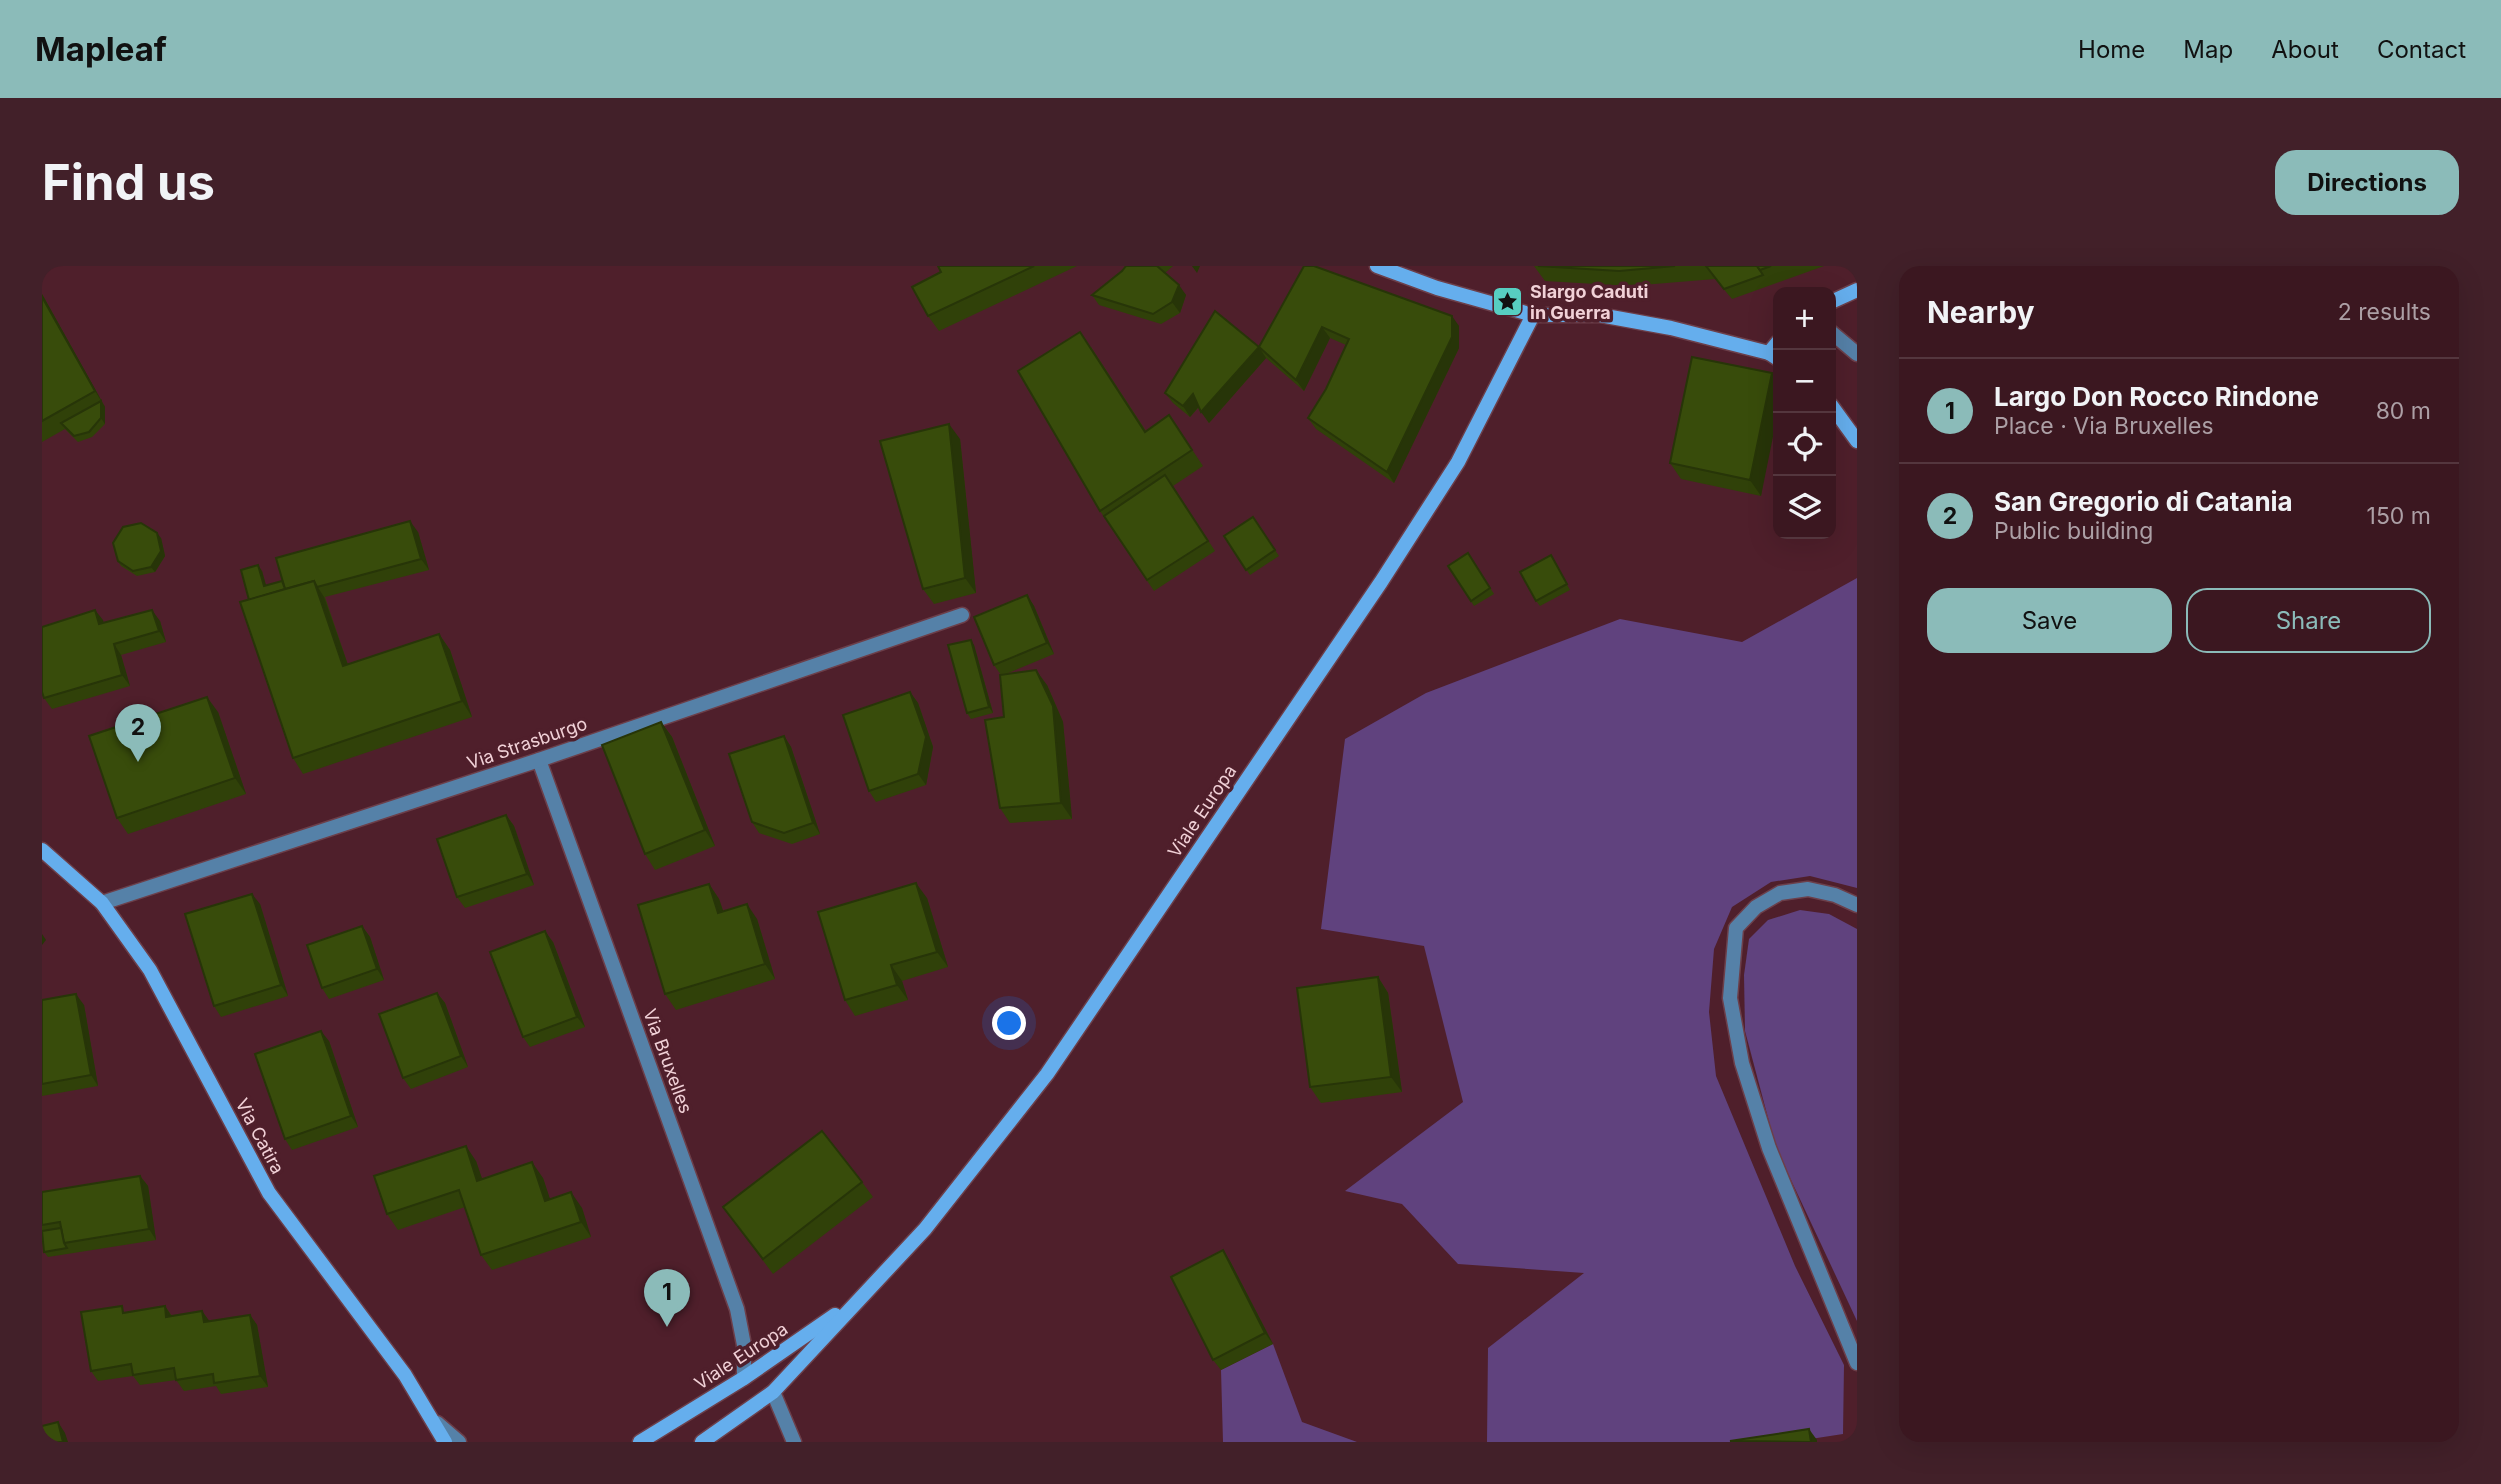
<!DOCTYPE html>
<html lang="en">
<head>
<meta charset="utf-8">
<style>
	body { margin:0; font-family:Inter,sans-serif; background:#422029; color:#f1f3f6 }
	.controls { position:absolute; right:21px; top:21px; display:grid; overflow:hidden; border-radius:14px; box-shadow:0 7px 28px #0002 }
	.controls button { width:63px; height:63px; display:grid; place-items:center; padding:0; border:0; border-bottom:2px solid #54363e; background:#3b1720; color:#f1f3f6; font:35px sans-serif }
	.you { position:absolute; left:968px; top:758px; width:24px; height:24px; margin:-18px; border:5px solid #fff; border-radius:50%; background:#1a73e8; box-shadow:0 0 0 10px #1a73e833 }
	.badge { display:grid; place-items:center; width:46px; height:46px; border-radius:50%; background:#8bbbb9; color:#111; font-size:23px; font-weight:700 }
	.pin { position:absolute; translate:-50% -58px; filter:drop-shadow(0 2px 4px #0008) }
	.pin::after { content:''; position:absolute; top:37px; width:24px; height:21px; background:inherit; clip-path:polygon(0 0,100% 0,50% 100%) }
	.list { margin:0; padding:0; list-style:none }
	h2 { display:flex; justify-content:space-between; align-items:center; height:91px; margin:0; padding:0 28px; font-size:30px }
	h2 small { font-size:23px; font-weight:400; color:#ac9fa5 }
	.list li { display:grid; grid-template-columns:46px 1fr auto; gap:21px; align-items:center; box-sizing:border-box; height:105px; padding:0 28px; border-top:2px solid #54363e }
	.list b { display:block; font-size:26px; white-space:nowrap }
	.list p { margin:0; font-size:23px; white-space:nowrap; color:#ac9fa5 }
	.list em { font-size:23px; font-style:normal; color:#ac9fa5 }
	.actions { display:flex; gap:14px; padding:21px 28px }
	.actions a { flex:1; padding:16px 0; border:2px solid #8bbbb9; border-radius:21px; text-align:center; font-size:24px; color:#8bbbb9 }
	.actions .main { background:#8bbbb9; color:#111 }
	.icon { flex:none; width:38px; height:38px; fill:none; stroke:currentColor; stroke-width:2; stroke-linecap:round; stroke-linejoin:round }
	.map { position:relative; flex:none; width:1815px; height:1176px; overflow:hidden; border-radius:21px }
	header { display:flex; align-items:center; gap:42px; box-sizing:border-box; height:98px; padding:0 35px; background:#8bbbb9; color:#111 }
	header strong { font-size:33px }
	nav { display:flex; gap:38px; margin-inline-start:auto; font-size:24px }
	.intro { display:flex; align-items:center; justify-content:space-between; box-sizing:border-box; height:168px; padding:0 42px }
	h1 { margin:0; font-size:49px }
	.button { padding:18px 32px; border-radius:21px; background:#8bbbb9; color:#111; font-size:24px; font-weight:700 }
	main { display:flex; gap:42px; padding:0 42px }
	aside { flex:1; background:#3b1720; border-radius:21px; box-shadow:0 7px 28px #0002 }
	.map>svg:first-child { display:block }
	.green { fill:#60427e }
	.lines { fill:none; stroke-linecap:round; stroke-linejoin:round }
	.lane-casing { stroke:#6c3f4a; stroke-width:17 }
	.street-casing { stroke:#6c3f4a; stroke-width:17 }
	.secondary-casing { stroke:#6c3f4a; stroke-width:17 }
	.lane { stroke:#5581a8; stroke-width:14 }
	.street { stroke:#5581a8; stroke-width:14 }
	.secondary { stroke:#65aeed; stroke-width:14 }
	.wall { fill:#304109 }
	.shaded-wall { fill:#273508 }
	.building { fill:#384c0b; stroke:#273508; stroke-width:2 }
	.labels { text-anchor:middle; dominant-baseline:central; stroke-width:7; stroke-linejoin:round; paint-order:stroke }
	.poi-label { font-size:18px; font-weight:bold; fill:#f1d1d7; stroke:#4f1f2b; text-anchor:start }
	.street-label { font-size:18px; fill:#f1d1d7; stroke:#4f1f2b }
</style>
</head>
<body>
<header>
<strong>Mapleaf</strong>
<nav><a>Home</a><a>Map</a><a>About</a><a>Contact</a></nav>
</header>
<div class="intro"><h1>Find us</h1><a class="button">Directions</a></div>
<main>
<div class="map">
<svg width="1815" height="1176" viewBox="0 0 1815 1176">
	<rect width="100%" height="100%" fill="#4f1f2b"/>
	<g class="green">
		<path d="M 1815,312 L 1815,622 L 1768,610 L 1729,616 L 1690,641 L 1672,683 L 1667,746 L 1674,810 L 1753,1000 L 1802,1099 L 1801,1168 L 1749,1176 L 1445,1176 L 1446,1082 L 1542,1007 L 1416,998 L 1360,938 L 1303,925 L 1421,836 L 1382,680 L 1279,663 L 1303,473 L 1384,427 L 1578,353 L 1700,376 Z"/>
		<path d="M 1758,644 L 1787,648 L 1815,663 L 1815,1055 L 1734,882 L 1703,765 L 1702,709 L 1707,673 L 1726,654 Z"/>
		<path d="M 1231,1078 L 1260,1156 L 1315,1176 L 1181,1176 L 1179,1104 Z"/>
	</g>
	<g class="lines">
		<defs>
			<g id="lane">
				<path d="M 1815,639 L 1793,629 L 1766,623 L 1738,627 L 1714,641 L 1694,662 L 1688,732 L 1700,797 L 1727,882 L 1815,1097"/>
				<path d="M 395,1157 L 417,1176"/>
			</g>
			<g id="street">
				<path d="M 1789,66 L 1815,88"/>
				<path d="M 497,494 L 695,1043 L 702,1079 L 702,1112"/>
				<path d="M 60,637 L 497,494 L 920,349"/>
				<path d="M 731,1126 L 752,1176"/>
			</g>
			<g id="secondary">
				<path d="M 1335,0 L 1395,22 L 1491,49 L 1558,49 L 1629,62 L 1727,87 L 1736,93"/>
				<path d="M 1789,36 L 1815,24"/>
				<path d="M 1727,87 L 1736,76"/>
				<path d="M 1789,139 L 1815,175"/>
				<path d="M 0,584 L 60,637 L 108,704 L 227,927 L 363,1109 L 403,1176"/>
				<path d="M 598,1176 L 702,1112 L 793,1049"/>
				<path d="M 660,1176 L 731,1126 L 883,963 L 1005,808 L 1339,316 L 1416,196 L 1491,49"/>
			</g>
		</defs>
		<use href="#lane" class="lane-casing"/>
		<use href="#street" class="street-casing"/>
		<use href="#secondary" class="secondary-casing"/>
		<use href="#lane" class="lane"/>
		<use href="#street" class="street"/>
		<use href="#secondary" class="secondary"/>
	</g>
	<g class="wall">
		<path d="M 896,0 L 1035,0 L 897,65 L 886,50 L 899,6 Z"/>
		<path d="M 1084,0 L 1131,0 L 1123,7 L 1144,29 L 1138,47 L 1119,58 L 1057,39 L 1050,29 L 1080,5 Z"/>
		<path d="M 1262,0 L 1417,60 L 1417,82 L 1352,217 L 1274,163 L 1266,152 L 1284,123 L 1304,79 L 1288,72 L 1262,125 L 1224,92 L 1167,157 L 1157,141 L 1148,151 L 1131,137 L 1123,127 L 1217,81 Z"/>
		<path d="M 1492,0 L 1782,0 L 1690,33 L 1669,8 L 1673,13 L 1588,20 L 1503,15 Z"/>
		<path d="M 0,28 L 63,141 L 63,158 L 50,171 L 36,176 L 23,163 L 0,176 Z"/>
		<path d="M 1049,81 L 1104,165 L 1127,149 L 1161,200 L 1131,220 L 1173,285 L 1112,325 L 1058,245 Z"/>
		<path d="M 1736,115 L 1719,230 L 1639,213 L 1628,197 Z"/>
		<path d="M 918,173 L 934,327 L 892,338 L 881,323 Z"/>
		<path d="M 1211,251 L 1237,290 L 1208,309 L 1182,270 Z"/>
		<path d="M 376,266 L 387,304 L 283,331 L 306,399 L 397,368 L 408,384 L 430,451 L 261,508 L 251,492 L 207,334 L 220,305 L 224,320 L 240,315 Z"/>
		<path d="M 119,272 L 123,290 L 113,306 L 95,310 L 79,300 L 76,295 Z"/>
		<path d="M 1426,287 L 1452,328 L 1432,340 L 1406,300 Z"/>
		<path d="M 1509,289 L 1528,324 L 1498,340 L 1494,335 Z"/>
		<path d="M 985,329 L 992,340 L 1012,388 L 964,408 L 1005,419 L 1021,456 L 1030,553 L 968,557 L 958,542 L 962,451 L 959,409 L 952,399 Z"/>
		<path d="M 61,354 L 61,357 L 118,355 L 124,376 L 79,389 L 88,420 L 10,443 L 2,432 Z"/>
		<path d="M 932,379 L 951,447 L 929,453 L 925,447 Z"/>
		<path d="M 868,426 L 876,437 L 891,481 L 884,519 L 834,536 L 827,525 Z"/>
		<path d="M 176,446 L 204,528 L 86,568 L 75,552 Z"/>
		<path d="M 619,456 L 630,471 L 673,580 L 613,604 L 603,588 Z"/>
		<path d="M 742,470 L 749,481 L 778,568 L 750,578 L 717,567 L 710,556 Z"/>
		<path d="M 464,549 L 472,560 L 492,619 L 423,642 L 415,631 Z"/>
		<path d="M 667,618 L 677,633 L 681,645 L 715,653 L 733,713 L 634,744 L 623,728 Z"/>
		<path d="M 885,632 L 906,701 L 860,715 L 866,734 L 813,750 L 803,734 Z"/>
		<path d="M 218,638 L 246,730 L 179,751 L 172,740 Z"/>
		<path d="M 320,660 L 328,671 L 342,714 L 287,733 L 280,722 Z"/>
		<path d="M 511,676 L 543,761 L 488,781 L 481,771 Z"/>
		<path d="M 1336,711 L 1346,727 L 1360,826 L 1279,837 L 1268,821 Z"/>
		<path d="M 395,727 L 403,737 L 426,801 L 369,823 L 361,812 Z"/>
		<path d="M 0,734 L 42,739 L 56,820 L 0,830 Z"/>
		<path d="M 287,775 L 316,861 L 250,884 L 243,873 Z"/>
		<path d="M 434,895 L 440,913 L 501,912 L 508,934 L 540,942 L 549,971 L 450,1004 L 439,989 L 423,941 L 356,964 L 345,948 Z"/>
		<path d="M 98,910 L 106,920 L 114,974 L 6,991 L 2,986 L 0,969 L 0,926 Z"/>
		<path d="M 820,916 L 831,931 L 731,1008 L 681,941 Z"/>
		<path d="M 1188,995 L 1231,1078 L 1179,1104 L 1171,1094 Z"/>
		<path d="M 123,1040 L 130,1050 L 160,1045 L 167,1055 L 208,1049 L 215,1059 L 226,1121 L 179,1128 L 174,1120 L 142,1125 L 134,1114 L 98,1119 L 91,1110 L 56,1115 L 49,1105 L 84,1046 Z"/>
	</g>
	<g class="shaded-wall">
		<path d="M 1150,0 L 1158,0 L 1155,7 Z"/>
		<path d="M 1137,19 L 1144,29 L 1138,47 L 1130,36 Z"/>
		<path d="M 0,28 L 63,141 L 53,125 L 0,31 Z"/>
		<path d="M 1410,50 L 1417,60 L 1417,82 L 1352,217 L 1345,206 Z"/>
		<path d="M 1280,61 L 1288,72 L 1262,125 L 1254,114 Z"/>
		<path d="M 1217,81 L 1224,92 L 1167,157 L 1159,146 Z"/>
		<path d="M 1730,107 L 1736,115 L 1736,146 L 1719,230 L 1708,214 Z"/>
		<path d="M 1151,128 L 1158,139 L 1148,151 L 1141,140 Z"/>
		<path d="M 59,135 L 63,141 L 63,158 L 59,152 Z"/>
		<path d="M 907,158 L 918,173 L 934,327 L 923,312 Z"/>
		<path d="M 368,255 L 376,266 L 387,304 L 379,293 Z"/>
		<path d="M 115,267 L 119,272 L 123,290 L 113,306 L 109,301 Z"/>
		<path d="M 216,299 L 220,305 L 226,326 L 222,320 Z"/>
		<path d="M 272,315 L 282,331 L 312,416 L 301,400 Z"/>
		<path d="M 985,329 L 992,340 L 1012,388 L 1005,377 Z"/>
		<path d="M 53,344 L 61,354 L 65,368 L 57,358 Z"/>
		<path d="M 110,344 L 118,355 L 124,376 L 117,365 Z"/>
		<path d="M 397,368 L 408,384 L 430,451 L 420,435 Z"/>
		<path d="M 929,374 L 932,379 L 951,447 L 947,441 Z"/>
		<path d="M 72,378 L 79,389 L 88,420 L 80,409 Z"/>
		<path d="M 994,404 L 1005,419 L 1021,456 L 1030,553 L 1019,537 Z"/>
		<path d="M 868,426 L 876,437 L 891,481 L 884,519 L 876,508 Z"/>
		<path d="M 165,431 L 176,446 L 204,528 L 193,512 Z"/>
		<path d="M 619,456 L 630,471 L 673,580 L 663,564 Z"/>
		<path d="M 742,470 L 749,481 L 778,568 L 771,557 Z"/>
		<path d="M 464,549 L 472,560 L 492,619 L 485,608 Z"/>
		<path d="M 874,617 L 885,632 L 906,701 L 895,686 Z"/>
		<path d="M 667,618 L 677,633 L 687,662 L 676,647 Z"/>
		<path d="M 210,628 L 218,638 L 246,730 L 239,719 Z"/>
		<path d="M 705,638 L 715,653 L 733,713 L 723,698 Z"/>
		<path d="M 320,660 L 328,671 L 342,714 L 335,703 Z"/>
		<path d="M 503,665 L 511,676 L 543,761 L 535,751 Z"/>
		<path d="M 0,668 L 4,674 L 0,679 Z"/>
		<path d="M 849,699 L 860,715 L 866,734 L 855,719 Z"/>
		<path d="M 1336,711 L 1346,727 L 1360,826 L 1349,811 Z"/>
		<path d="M 395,727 L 403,737 L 426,801 L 419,790 Z"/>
		<path d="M 34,728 L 42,739 L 56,820 L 49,809 Z"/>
		<path d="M 279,765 L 287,775 L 316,861 L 309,850 Z"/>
		<path d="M 424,880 L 434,895 L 446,930 L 435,915 Z"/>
		<path d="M 490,896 L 501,912 L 514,951 L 503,935 Z"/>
		<path d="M 98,910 L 106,920 L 114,974 L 107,963 Z"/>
		<path d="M 529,926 L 540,942 L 549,971 L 539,956 Z"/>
		<path d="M 1181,984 L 1188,995 L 1231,1078 L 1223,1067 Z"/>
		<path d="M 123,1040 L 130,1051 L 124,1051 Z"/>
		<path d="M 160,1045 L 168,1056 L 162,1056 Z"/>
		<path d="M 208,1049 L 215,1059 L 226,1121 L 218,1110 Z"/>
		<path d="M 16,1156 L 23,1167 L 26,1176 L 21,1176 Z"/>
		<path d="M 1767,1163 L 1775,1174 L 1775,1176 L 1769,1176 Z"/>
	</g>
	<g class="building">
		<path d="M 896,0 L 992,0 L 886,50 L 870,21 L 899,6 Z"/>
		<path d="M 1084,0 L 1115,0 L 1137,19 L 1130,36 L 1111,48 L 1050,29 L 1080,5 Z"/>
		<path d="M 1262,0 L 1272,0 L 1410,50 L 1410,71 L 1345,206 L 1266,152 L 1284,123 L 1307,73 L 1280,61 L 1254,114 L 1217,81 L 1159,146 L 1151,128 L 1141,140 L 1123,127 L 1173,45 L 1217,81 Z"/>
		<path d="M 1496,0 L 1633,0 L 1577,5 Z"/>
		<path d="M 1664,0 L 1715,0 L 1721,9 L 1682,23 Z"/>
		<path d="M 1715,0 L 1729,0 L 1718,4 Z"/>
		<path d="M 0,31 L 53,125 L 0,155 Z"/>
		<path d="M 1038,66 L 1103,166 L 1127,149 L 1150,184 L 1058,245 L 976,105 Z"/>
		<path d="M 1650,91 L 1730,107 L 1708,214 L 1628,197 Z"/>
		<path d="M 59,135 L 59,152 L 47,166 L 32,170 L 19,157 Z"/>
		<path d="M 907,158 L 923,312 L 881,323 L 838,175 Z"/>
		<path d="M 1123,209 L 1166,275 L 1105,314 L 1062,250 Z"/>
		<path d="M 1211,251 L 1233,284 L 1204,304 L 1182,270 Z"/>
		<path d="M 368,255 L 379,293 L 275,321 L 272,315 L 243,323 L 234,292 Z"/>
		<path d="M 99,257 L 115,267 L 119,285 L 109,301 L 91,305 L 76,295 L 71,277 L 81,261 Z"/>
		<path d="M 1426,287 L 1448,322 L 1429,335 L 1406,300 Z"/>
		<path d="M 1509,289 L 1525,318 L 1494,335 L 1478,306 Z"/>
		<path d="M 216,299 L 222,320 L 240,315 L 243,323 L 207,334 L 199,304 Z"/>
		<path d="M 272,315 L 301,400 L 397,368 L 420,435 L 251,492 L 198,336 Z"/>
		<path d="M 985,329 L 1005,377 L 952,399 L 932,351 Z"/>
		<path d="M 53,344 L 57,358 L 110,344 L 117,365 L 72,378 L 80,409 L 2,432 L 0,426 L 0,361 Z"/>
		<path d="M 929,374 L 947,441 L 925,447 L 906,379 Z"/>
		<path d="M 994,404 L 1011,440 L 1019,537 L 958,542 L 943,454 L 962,451 L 958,409 Z"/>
		<path d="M 868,426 L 884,471 L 876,508 L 827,525 L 801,449 Z"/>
		<path d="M 165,431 L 193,512 L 75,552 L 47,470 Z"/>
		<path d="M 619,456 L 663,564 L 603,588 L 560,479 Z"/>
		<path d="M 742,470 L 771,557 L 742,567 L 710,556 L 687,488 Z"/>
		<path d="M 464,549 L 485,608 L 415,631 L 395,573 Z"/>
		<path d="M 874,617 L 895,686 L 849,699 L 855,719 L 803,734 L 776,646 Z"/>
		<path d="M 667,618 L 676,647 L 705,638 L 723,698 L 623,728 L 596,639 Z"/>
		<path d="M 210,628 L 239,719 L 172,740 L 143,648 Z"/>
		<path d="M 320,660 L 335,703 L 280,722 L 265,679 Z"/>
		<path d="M 503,665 L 535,751 L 481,771 L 448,686 Z"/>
		<path d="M 1336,711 L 1349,811 L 1268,821 L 1255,722 Z"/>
		<path d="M 395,727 L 419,790 L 361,812 L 337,748 Z"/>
		<path d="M 34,728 L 49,809 L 0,818 L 0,734 Z"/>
		<path d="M 279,765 L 309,850 L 243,873 L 213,788 Z"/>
		<path d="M 780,865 L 820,916 L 721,993 L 681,941 Z"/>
		<path d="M 424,880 L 435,915 L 490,896 L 503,935 L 529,926 L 539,956 L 439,989 L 417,924 L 345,948 L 332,910 Z"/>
		<path d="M 98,910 L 107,963 L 22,977 L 18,956 L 0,959 L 0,926 Z"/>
		<path d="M 19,962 L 22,977 L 25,982 L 2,986 L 0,965 Z"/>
		<path d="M 1181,984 L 1223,1067 L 1171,1094 L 1129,1011 Z"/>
		<path d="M 80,1040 L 81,1047 L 123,1040 L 124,1051 L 160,1045 L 162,1056 L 208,1049 L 218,1110 L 172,1117 L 171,1108 L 134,1114 L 132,1102 L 91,1109 L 89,1098 L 49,1105 L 39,1046 Z"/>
		<path d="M 16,1156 L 21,1176 L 0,1176 L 0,1160 Z"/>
		<path d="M 1767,1163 L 1769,1176 L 1688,1175 Z"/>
	</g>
	<defs>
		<symbol id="sight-square" viewBox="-11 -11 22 22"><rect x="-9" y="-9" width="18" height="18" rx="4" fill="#57cec1" stroke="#4f1f2b"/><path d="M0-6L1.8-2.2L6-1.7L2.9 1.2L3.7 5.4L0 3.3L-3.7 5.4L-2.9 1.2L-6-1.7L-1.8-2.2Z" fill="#111"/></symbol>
	</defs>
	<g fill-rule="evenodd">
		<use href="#sight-square" x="1448" y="18" width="35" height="35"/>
	</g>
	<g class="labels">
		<g class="poi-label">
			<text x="1488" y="25">Slargo Caduti<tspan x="1488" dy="21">in Guerra</tspan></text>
		</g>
		<g class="street-label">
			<text transform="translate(485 477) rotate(-19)">Via Strasburgo</text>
			<text transform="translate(1160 545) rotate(-56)">Viale Europa</text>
			<text transform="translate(626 795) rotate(70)">Via Bruxelles</text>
			<text transform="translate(218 870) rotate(62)">Via Catira</text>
			<text transform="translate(699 1090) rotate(-33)">Viale Europa</text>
		</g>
	</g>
</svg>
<div class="controls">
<button>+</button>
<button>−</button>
<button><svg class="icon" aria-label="locate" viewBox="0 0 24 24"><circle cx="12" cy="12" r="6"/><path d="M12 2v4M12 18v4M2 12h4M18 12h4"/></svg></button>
<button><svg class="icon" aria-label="layers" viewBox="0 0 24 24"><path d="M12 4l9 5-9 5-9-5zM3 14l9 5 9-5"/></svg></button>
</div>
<div class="you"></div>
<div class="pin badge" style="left:625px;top:1061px">1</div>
<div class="pin badge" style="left:96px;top:496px">2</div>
</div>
<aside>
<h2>Nearby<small>2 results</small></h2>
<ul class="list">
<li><span class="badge">1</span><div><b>Largo Don Rocco Rindone</b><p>Place · Via Bruxelles</p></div><em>80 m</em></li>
<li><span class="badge">2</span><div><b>San Gregorio di Catania</b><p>Public building</p></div><em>150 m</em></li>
</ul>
<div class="actions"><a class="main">Save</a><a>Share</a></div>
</aside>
</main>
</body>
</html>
